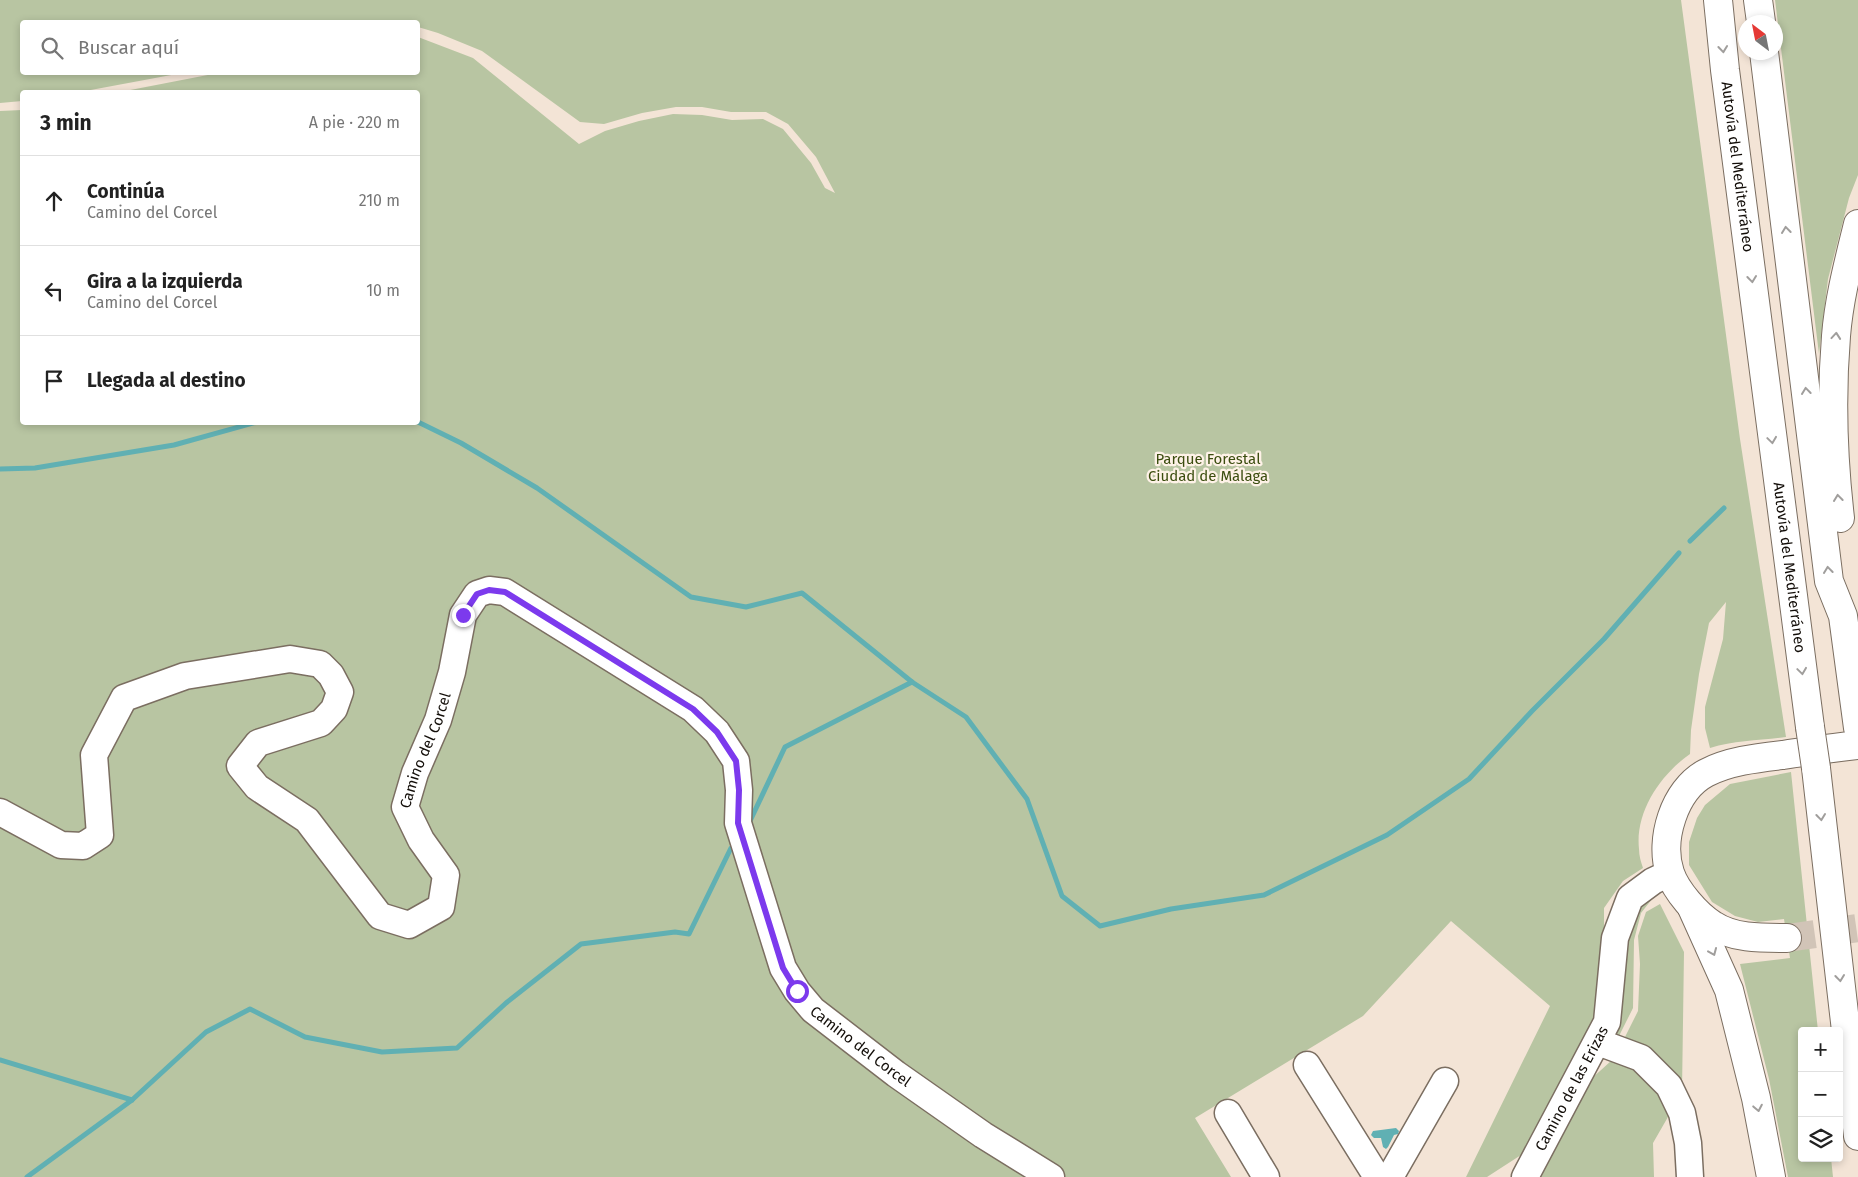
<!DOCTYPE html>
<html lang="es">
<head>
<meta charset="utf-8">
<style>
	body { margin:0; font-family:"Fira Sans",sans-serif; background:#f6f6f6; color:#222 }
	.controls { position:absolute; right:15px; bottom:15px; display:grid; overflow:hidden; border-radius:5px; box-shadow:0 2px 8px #0003 }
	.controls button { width:45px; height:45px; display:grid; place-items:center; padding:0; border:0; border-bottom:1px solid #e0e0e0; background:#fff; color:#222; font:25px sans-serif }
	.compass { position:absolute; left:1738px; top:15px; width:45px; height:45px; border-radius:50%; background:#fff; box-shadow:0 2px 8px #0003; rotate:328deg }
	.stop { position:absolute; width:15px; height:15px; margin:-11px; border:4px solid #7c3aed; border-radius:50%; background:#fff }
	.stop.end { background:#7c3aed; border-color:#fff; box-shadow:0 1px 5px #0008 }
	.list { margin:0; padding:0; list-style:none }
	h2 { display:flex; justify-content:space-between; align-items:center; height:65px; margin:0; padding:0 20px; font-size:21px }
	h2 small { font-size:16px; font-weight:400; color:#767676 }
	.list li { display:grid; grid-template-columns:32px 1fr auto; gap:15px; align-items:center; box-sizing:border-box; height:90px; padding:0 20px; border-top:1px solid #e0e0e0 }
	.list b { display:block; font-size:19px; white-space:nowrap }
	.list p { margin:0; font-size:16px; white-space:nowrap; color:#767676 }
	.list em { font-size:16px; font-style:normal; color:#767676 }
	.icon { flex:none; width:28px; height:28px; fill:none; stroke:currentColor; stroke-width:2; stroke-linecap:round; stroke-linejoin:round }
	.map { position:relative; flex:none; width:1858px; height:1177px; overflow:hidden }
	.search { position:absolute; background:#fff; box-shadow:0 2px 8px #0003; left:20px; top:20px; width:400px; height:55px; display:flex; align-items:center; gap:12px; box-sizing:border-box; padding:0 18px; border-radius:5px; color:#767676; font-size:19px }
	.panel { position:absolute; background:#fff; box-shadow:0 2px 8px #0003; left:20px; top:90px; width:400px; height:335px; border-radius:5px }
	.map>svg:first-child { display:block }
	.green { fill:#b8c5a2 }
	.water { fill:#60b0b3 }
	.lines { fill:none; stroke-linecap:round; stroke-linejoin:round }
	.stream { stroke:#60b0b3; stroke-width:5 }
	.major-tunnel { stroke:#d1c4b7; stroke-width:28; stroke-dasharray:28 14; stroke-linecap:butt }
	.minor-casing { stroke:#7b6e61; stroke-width:29 }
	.major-casing { stroke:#7b6e61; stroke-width:30 }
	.highway-casing { stroke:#7b6e61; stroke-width:30 }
	.minor { stroke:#fff; stroke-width:26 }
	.major { stroke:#fff; stroke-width:28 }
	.highway { stroke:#fff; stroke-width:28 }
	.highway-bridge-casing { stroke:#7b6e61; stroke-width:30; stroke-linecap:butt }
	.highway-bridge { stroke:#fff; stroke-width:28 }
	.oneway { stroke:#a09e9c }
	.route { stroke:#7c3aed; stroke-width:6 }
	.labels { text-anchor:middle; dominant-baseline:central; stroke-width:4.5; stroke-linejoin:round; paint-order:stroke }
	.street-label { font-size:15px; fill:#120d08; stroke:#fef2e7 }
	.park-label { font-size:15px; fill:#3b4d0f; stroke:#fef2e7 }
</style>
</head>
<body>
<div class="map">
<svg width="1858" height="1177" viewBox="0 0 1858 1177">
	<rect width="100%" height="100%" fill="#f3e4d6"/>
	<g class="green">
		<path d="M 0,0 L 1681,0 L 1740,439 L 1786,737 C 1760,741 1735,740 1710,748 L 1705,728 L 1705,707 L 1723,639 L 1726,602 L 1709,623 L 1699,674 L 1691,730 L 1690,754 C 1660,775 1635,812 1639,849 C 1639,856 1641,862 1643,868 L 1623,881 L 1604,908 L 1604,961 L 1595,1025 L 1527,1151 L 1487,1177 L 1466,1177 L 1550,1006 L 1451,921 L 1363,1016 L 1195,1118 L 1231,1177 L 1064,1177 L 986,1128 L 780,976 L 1038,1177 L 0,1177 L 0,111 L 22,110 L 22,422 L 418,422 L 418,92 L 120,92 L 218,73 L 418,72 L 418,37 L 473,58 L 579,144 L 605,131 L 639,121 L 673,114 L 702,115 L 732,120 L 763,119 L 783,129 L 811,163 L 825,188 L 835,193 L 816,157 L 788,124 L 766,112 L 731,112 L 702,107 L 676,107 L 642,113 L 604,124 L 580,122 L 482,51 L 438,33 L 418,27 L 418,22 L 22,22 L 22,72 L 182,73 L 80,92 L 22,92 L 22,101 L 0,103 Z"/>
		<path d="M 1775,0 L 1858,0 L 1858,175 L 1849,198 L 1828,279 L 1819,354 Z"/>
		<path d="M 1791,772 L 1818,1031 L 1802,1031 L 1802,1158 L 1831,1158 L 1833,1177 L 1788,1177 L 1769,1079 L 1740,964 L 1790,958 L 1784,919 L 1758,922 L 1735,916 L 1712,902 L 1689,865 L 1689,842 L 1697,818 L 1705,805 L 1730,784 Z"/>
		<path d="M 1656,894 L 1641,913 L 1634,940 L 1633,1008 L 1617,1040 L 1612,1024 L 1625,928 L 1637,906 Z"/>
		<path d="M 1660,904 L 1684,952 L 1682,1091 L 1622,1043 L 1638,1011 L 1640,964 L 1638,936 L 1646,912 Z"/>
		<path d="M 1627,1060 L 1645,1070 L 1672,1110 L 1653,1143 L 1654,1177 L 1535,1177 L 1590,1080 L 1611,1061 Z"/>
	</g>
	<path class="water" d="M 1396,1128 L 1399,1131 L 1398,1134 L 1394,1135 L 1388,1147 L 1386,1149 L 1383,1147 L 1381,1138 L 1374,1138 L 1371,1135 L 1373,1131 Z"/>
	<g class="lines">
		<g class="stream">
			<path d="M 418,422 L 461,443 L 537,488 L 691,597 L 746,607 L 802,593 L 912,682 L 966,717 L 1027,799 L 1062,896 L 1100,926 L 1171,909 L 1264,895 L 1387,835 L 1469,779 L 1532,711 L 1604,639 L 1679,553"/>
			<path d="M 0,469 L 35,468 L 174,445 L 257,422"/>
			<path d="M 1690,541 L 1724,508"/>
			<path d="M 750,821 L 785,747 L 912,682"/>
			<path d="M 0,1060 L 132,1100"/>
			<path d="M 27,1177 L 132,1100 L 206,1032 L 250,1009 L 305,1037 L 382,1052 L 457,1048 L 506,1003 L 581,944 L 675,932 L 689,934 L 731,848"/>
		</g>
		<path class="major-tunnel" d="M 1787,938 L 1858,928"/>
		<defs>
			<g id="minor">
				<path id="s1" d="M 0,812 L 61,845 L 83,846 L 100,835 L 94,755 L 124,698 L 185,676 L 290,659 L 320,664 L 331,675 L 340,692 L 334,709 L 321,723 L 258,743 L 240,766 L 257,787 L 307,820 L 380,916 L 409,925 L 441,907 L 446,875 L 421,840 L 405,807 L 415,773 L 438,720 L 452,672 L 463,615 L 477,594 L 489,590 L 505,592 L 693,709 L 717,732 L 736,761 L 739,790 L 738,823 L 783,968 L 797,991 L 813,1010 L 896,1074 L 983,1135 L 1051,1177"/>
				<path d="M 1598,1042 L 1641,1058 L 1669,1086 L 1682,1113 L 1688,1143 L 1690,1177"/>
				<path d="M 1307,1065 L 1377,1177"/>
				<path d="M 1228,1113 L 1266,1177"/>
				<path d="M 1390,1177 L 1445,1081"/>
				<path id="s2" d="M 1525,1177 L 1607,1022 L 1615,938 L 1630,898 L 1653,881 L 1670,873"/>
			</g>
			<path id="major" d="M 1787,938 C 1763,938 1734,939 1713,925 C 1697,915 1676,891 1670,873 C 1659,840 1674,790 1706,773 C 1729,761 1757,758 1783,755 C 1808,751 1833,748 1858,745"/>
			<g id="highway">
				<path id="s3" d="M 1718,0 L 1725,70 L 1810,727"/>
				<path d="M 1758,0 L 1761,22"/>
				<path d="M 1764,52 L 1829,581 L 1843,616 L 1858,728"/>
				<path d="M 1840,518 C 1833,458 1831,397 1836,336 C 1839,298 1849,261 1858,224"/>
				<path d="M 1816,768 L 1858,1136"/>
				<path d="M 1692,908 L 1729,990 L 1756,1098 L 1771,1177"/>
			</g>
		</defs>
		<use href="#minor" class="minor-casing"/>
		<use href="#major" class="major-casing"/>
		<use href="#highway" class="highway-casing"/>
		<use href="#minor" class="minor"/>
		<use href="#major" class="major"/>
		<use href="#highway" class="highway"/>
		<defs>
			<path id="highway-bridge" d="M 1810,727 L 1816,768"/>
		</defs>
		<use href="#highway-bridge" class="highway-bridge-casing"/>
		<use href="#highway-bridge" class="highway-bridge"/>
	</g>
	<defs><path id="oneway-chevron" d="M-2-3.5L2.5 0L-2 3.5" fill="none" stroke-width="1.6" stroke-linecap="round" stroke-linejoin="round" transform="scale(1.25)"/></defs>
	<g class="oneway">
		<use href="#oneway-chevron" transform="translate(1723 49) rotate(84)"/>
		<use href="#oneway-chevron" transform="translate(1786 230) rotate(-97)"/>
		<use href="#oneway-chevron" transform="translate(1752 279) rotate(83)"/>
		<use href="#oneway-chevron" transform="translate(1836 336) rotate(-85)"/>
		<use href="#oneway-chevron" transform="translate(1806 391) rotate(-97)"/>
		<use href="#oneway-chevron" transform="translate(1772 440) rotate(82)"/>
		<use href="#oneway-chevron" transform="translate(1838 498) rotate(-97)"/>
		<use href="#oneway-chevron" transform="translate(1828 570) rotate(-97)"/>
		<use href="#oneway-chevron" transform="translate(1802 671) rotate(82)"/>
		<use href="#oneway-chevron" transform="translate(1821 817) rotate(83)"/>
		<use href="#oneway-chevron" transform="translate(1713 952) rotate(67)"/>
		<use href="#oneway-chevron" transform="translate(1840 978) rotate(83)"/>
		<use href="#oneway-chevron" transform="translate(1758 1108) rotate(79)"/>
	</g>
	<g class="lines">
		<path class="route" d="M 463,615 L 477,594 L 489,590 L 505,592 L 693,709 L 717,732 L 736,761 L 739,790 L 738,823 L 783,968 L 797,991"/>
	</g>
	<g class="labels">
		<g class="street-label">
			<text stroke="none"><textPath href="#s3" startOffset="168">Autovía del Mediterráneo</textPath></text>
			<text stroke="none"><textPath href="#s3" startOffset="572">Autovía del Mediterráneo</textPath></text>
			<text stroke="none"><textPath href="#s1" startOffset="1072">Camino del Corcel</textPath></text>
			<text stroke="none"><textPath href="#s1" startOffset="1882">Camino del Corcel</textPath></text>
			<text stroke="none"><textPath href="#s2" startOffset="100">Camino de las Erizas</textPath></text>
		</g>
		<g class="park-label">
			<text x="1208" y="459">Parque Forestal<tspan x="1208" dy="17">Ciudad de Málaga</tspan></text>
		</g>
	</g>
</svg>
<div class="controls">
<button>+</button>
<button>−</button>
<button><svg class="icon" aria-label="layers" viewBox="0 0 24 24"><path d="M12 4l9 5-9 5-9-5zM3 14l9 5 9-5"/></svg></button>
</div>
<svg class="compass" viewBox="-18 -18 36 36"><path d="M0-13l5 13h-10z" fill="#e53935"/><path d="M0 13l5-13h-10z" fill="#767676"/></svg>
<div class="stop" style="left:797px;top:991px"></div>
<div class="stop end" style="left:463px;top:615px"></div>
<div class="search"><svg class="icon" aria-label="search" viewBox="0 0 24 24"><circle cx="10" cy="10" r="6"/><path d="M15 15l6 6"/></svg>Buscar aquí</div>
<section class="panel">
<h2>3 min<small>A pie · 220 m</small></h2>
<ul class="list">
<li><svg class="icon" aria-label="ahead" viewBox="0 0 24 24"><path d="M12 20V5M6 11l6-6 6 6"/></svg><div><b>Continúa</b><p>Camino del Corcel</p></div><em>210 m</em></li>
<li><svg class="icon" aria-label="left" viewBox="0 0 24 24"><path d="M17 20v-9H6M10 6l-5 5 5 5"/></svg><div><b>Gira a la izquierda</b><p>Camino del Corcel</p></div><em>10 m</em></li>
<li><svg class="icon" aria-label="arrive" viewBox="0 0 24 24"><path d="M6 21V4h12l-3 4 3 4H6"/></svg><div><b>Llegada al destino</b></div></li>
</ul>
</section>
</div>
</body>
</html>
